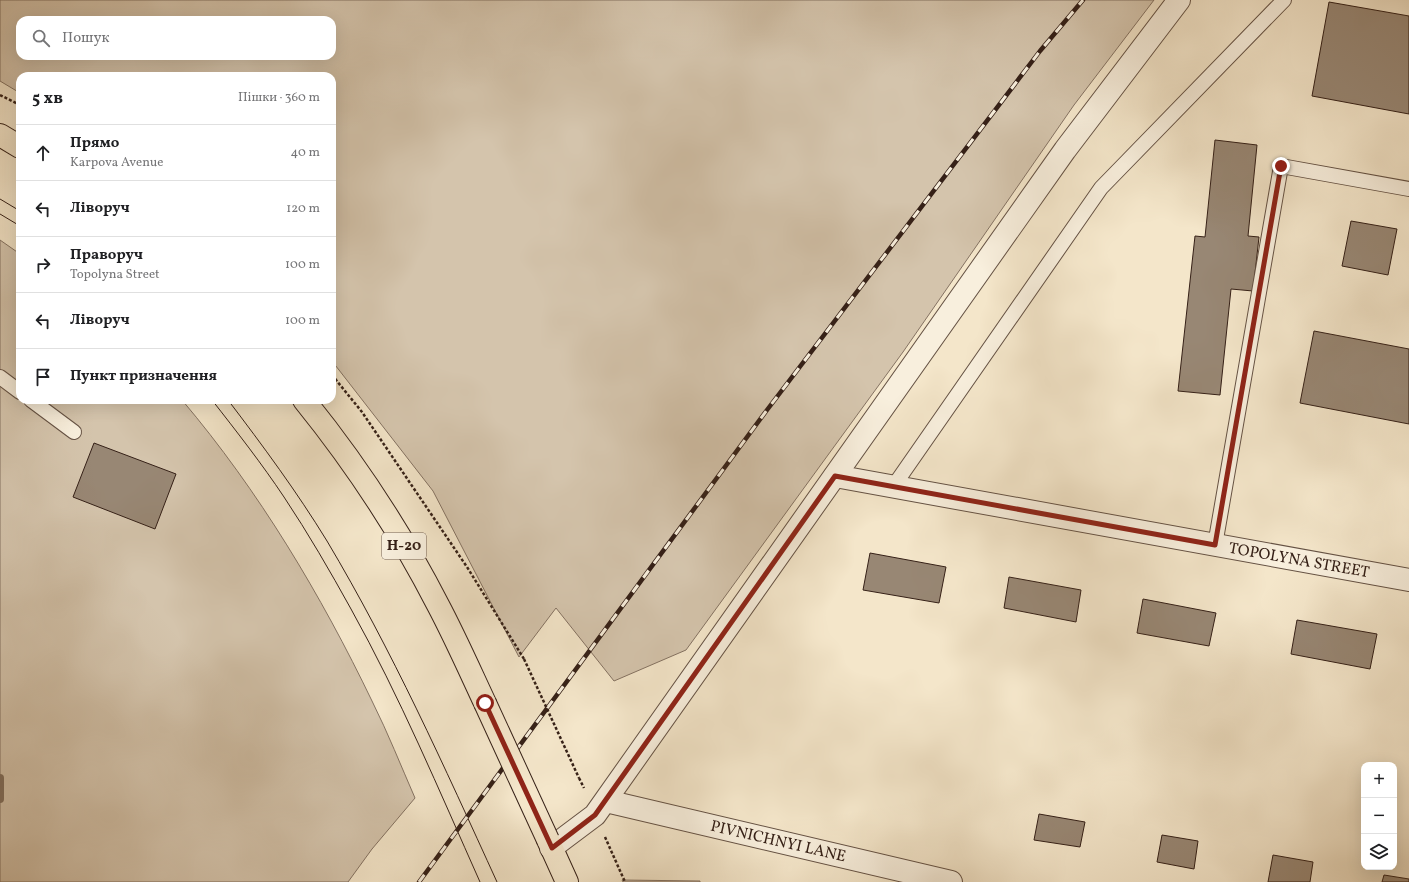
<!DOCTYPE html>
<html lang="uk">
<head>
<meta charset="utf-8">
<style>
	body { margin:0; font-family:Vollkorn,serif; background:#f6f6f6; color:#202124 }
	.controls { position:absolute; right:12px; bottom:12px; display:grid; overflow:hidden; border-radius:8px; box-shadow:0 4px 16px #0002 }
	.controls button { width:36px; height:36px; display:grid; place-items:center; padding:0; border:0; border-bottom:1px solid #e0e0e0; background:#fff; color:#202124; font:20px sans-serif }
	.stop { position:absolute; width:12px; height:12px; margin:-9px; border:3px solid #8f2418; border-radius:50%; background:#fff }
	.stop.end { background:#8f2418; border-color:#fff; box-shadow:0 1px 4px #0008 }
	.list { margin:0; padding:0; list-style:none }
	h2 { display:flex; justify-content:space-between; align-items:center; height:52px; margin:0; padding:0 16px; font-size:17px }
	h2 small { font-size:13px; font-weight:400; color:#757577 }
	.list li { display:grid; grid-template-columns:26px 1fr auto; gap:12px; align-items:center; box-sizing:border-box; height:56px; padding:0 16px; border-top:1px solid #e0e0e0 }
	.list b { display:block; font-size:15px; white-space:nowrap }
	.list p { margin:0; font-size:13px; white-space:nowrap; color:#757577 }
	.list em { font-size:13px; font-style:normal; color:#757577 }
	.icon { flex:none; width:22px; height:22px; fill:none; stroke:currentColor; stroke-width:2; stroke-linecap:round; stroke-linejoin:round }
	.map { position:relative; flex:none; width:1409px; height:882px; overflow:hidden }
	.search { position:absolute; background:#fff; box-shadow:0 4px 16px #0002; left:16px; top:16px; width:320px; height:44px; display:flex; align-items:center; gap:10px; box-sizing:border-box; padding:0 14px; border-radius:12px; color:#757577; font-size:15px }
	.panel { position:absolute; background:#fff; box-shadow:0 4px 16px #0002; left:16px; top:72px; width:320px; height:332px; border-radius:12px }
	.map>svg:first-child { display:block }
	.green { fill:#d4c4ac; stroke:#847262; fill-rule:evenodd }
	.lines { fill:none; stroke-linecap:round; stroke-linejoin:round }
	.stream { stroke:#816f5e; stroke-width:8 }
	.building { fill:#988774; stroke:#352017 }
	.service-casing { stroke:#655244; stroke-width:16 }
	.minor-casing { stroke:#655244; stroke-width:24 }
	.primary-casing { stroke:#352017; stroke-width:24 }
	.path { stroke:#352017; stroke-width:2.5; stroke-dasharray:3 2; stroke-linecap:butt }
	.service { stroke:#f8efdd; stroke-width:14 }
	.minor { stroke:#f8efdd; stroke-width:22 }
	.primary { stroke:#f4e6ca; stroke-width:22 }
	.tram { stroke:#352017; stroke-width:1 }
	.rail-casing { stroke:#352017; stroke-width:4.5 }
	.rail { stroke:#f8efdd; stroke-width:3; stroke-dasharray:9; stroke-linecap:butt }
	.primary-bridge-casing { stroke:#352017; stroke-width:24; stroke-linecap:butt }
	.path-bridge { stroke:#352017; stroke-width:2.5; stroke-dasharray:3 2; stroke-linecap:butt }
	.primary-bridge { stroke:#f4e6ca; stroke-width:22 }
	.route { stroke:#8f2418; stroke-width:5 }
	.labels { text-anchor:middle; dominant-baseline:central; stroke-width:3.5; stroke-linejoin:round; paint-order:stroke }
	.shield { fill:#f8efdd; stroke:#705e52; stroke-width:1 }
	.shield-label { font-size:15px; font-weight:bold; fill:#352017 }
	.street-label { font-size:16px; fill:#352017; stroke:#f8efdd }
</style>
</head>
<body>
<div class="map">
<svg width="1409" height="882" viewBox="0 0 1409 882">
	<rect width="100%" height="100%" fill="#f4e6ca"/>
	<filter id="stains"><feTurbulence type="fractalNoise" baseFrequency=".005" numOctaves="4"/><feColorMatrix values="0 0 0 0 .2 0 0 0 0 .09 0 0 0 0 .02 0 0 0 .5 -.17"/></filter>
	<radialGradient id="worn" r=".72"><stop offset=".6" stop-color="#630" stop-opacity="0"/><stop offset="1" stop-color="#630" stop-opacity=".3"/></radialGradient>
	<g class="green">
		<path d="M 0,0 L 1154,0 L 1074,105 L 903,352 L 686,650 L 614,681 L 556,608 L 519,657 L 433,491 L 332,361 L 332,76 L 20,76 L 20,93 L 0,81 ZM 20,20 L 332,20 L 332,56 L 20,56 Z"/>
		<path d="M 0,240 L 20,254 L 20,400 L 182,400 C 259,491 321,595 372,701 C 388,733 401,766 415,798 L 372,849 L 348,882 L 0,882 Z"/>
		<path d="M 622,880 L 700,881 L 700,882 L 623,882 Z"/>
	</g>
	<g class="lines">
		<path class="stream" d="M 0,778 L 0,799"/>
	</g>
	<g class="building">
		<path d="M 1329,2 L 1409,16 L 1409,114 L 1312,96 Z"/>
		<path d="M 1215,140 L 1257,145 L 1248,236 L 1259,237 L 1253,291 L 1231,289 L 1220,395 L 1178,391 L 1195,236 L 1205,237 Z"/>
		<path d="M 1351,221 L 1397,229 L 1388,275 L 1342,266 Z"/>
		<path d="M 1314,331 L 1409,349 L 1409,424 L 1300,403 Z"/>
		<path d="M 94,443 L 176,474 L 155,529 L 73,497 Z"/>
		<path d="M 870,553 L 946,567 L 939,603 L 863,590 Z"/>
		<path d="M 1009,577 L 1081,590 L 1076,622 L 1004,608 Z"/>
		<path d="M 1143,599 L 1216,613 L 1209,646 L 1137,633 Z"/>
		<path d="M 1297,620 L 1377,634 L 1370,669 L 1291,654 Z"/>
		<path d="M 1039,814 L 1085,822 L 1080,847 L 1034,840 Z"/>
		<path d="M 1162,835 L 1198,841 L 1194,869 L 1157,862 Z"/>
		<path d="M 1273,855 L 1313,862 L 1310,882 L 1268,882 Z"/>
		<path d="M 1384,875 L 1409,879 L 1409,882 L 1382,882 Z"/>
	</g>
	<g class="lines">
		<defs>
			<g id="service">
				<path d="M 0,377 L 20,392"/>
				<path d="M 31,400 L 74,432"/>
				<path d="M 893,487 L 1101,188 L 1284,0"/>
				<path d="M 1215,545 L 1281,166 L 1409,189"/>
			</g>
			<g id="minor">
				<path d="M 835,476 L 1409,580"/>
				<path d="M 606,801 L 951,882"/>
				<path d="M 551,848 L 595,815 L 1065,150 L 1179,0"/>
			</g>
			<g id="primary">
				<path d="M 0,135 L 20,147"/>
				<path d="M 304,400 C 355,463 401,533 438,605 C 455,637 470,671 485,703"/>
				<path d="M 548,840 L 567,882"/>
			</g>
		</defs>
		<use href="#service" class="service-casing"/>
		<use href="#minor" class="minor-casing"/>
		<use href="#primary" class="primary-casing"/>
		<g class="path">
			<path d="M 0,95 L 20,105"/>
			<path d="M 332,375 L 362,412 L 467,567 L 524,659"/>
			<path d="M 579,778 L 584,788"/>
			<path d="M 605,837 L 625,882"/>
		</g>
		<use href="#service" class="service"/>
		<use href="#minor" class="minor"/>
		<use href="#primary" class="primary"/>
		<g class="tram">
			<path d="M 0,199 L 20,211"/>
			<path d="M 0,214 L 20,226"/>
			<path d="M 212,400 C 237,432 262,464 284,497 C 308,533 330,571 351,609 C 400,697 439,790 480,882"/>
			<path d="M 228,400 C 263,446 297,492 327,541 C 392,650 444,766 497,882"/>
		</g>
		<defs>
			<path id="rail" d="M 419,882 L 767,410 L 1040,51 L 1083,0"/>
		</defs>
		<use href="#rail" class="rail-casing"/>
		<use href="#rail" class="rail"/>
		<defs>
			<path id="primary-bridge" d="M 485,703 L 548,840"/>
		</defs>
		<use href="#primary-bridge" class="primary-bridge-casing"/>
		<path class="path-bridge" d="M 524,659 L 579,778"/>
		<use href="#primary-bridge" class="primary-bridge"/>
	</g>
	<g class="lines">
		<path class="route" d="M 485,703 L 552,848 L 595,815 L 835,476 L 1215,545 L 1281,166"/>
	</g>
	<g class="labels">
		<rect class="shield" x="382" y="533" width="44" height="26" rx="3"/>
		<g class="shield-label">
			<text x="404" y="546">Н-20</text>
		</g>
		<g class="street-label">
			<text transform="translate(1299 561) rotate(10)">TOPOLYNA STREET</text>
			<text transform="translate(778 842) rotate(13)">PIVNICHNYI LANE</text>
		</g>
	</g>
	<rect width="100%" height="100%" filter="url(#stains)"/>
	<rect width="100%" height="100%" fill="url(#worn)"/>
</svg>
<div class="controls">
<button>+</button>
<button>−</button>
<button><svg class="icon" aria-label="layers" viewBox="0 0 24 24"><path d="M12 4l9 5-9 5-9-5zM3 14l9 5 9-5"/></svg></button>
</div>
<div class="stop" style="left:485px;top:703px"></div>
<div class="stop end" style="left:1281px;top:166px"></div>
<div class="search"><svg class="icon" aria-label="search" viewBox="0 0 24 24"><circle cx="10" cy="10" r="6"/><path d="M15 15l6 6"/></svg>Пошук</div>
<section class="panel">
<h2>5 хв<small>Пішки · 360 m</small></h2>
<ul class="list">
<li><svg class="icon" aria-label="ahead" viewBox="0 0 24 24"><path d="M12 20V5M6 11l6-6 6 6"/></svg><div><b>Прямо</b><p>Karpova Avenue</p></div><em>40 m</em></li>
<li><svg class="icon" aria-label="left" viewBox="0 0 24 24"><path d="M17 20v-9H6M10 6l-5 5 5 5"/></svg><div><b>Ліворуч</b></div><em>120 m</em></li>
<li><svg class="icon" aria-label="right" viewBox="0 0 24 24"><path d="M7 20v-9h11M14 6l5 5-5 5"/></svg><div><b>Праворуч</b><p>Topolyna Street</p></div><em>100 m</em></li>
<li><svg class="icon" aria-label="left" viewBox="0 0 24 24"><path d="M17 20v-9H6M10 6l-5 5 5 5"/></svg><div><b>Ліворуч</b></div><em>100 m</em></li>
<li><svg class="icon" aria-label="arrive" viewBox="0 0 24 24"><path d="M6 21V4h12l-3 4 3 4H6"/></svg><div><b>Пункт призначення</b></div></li>
</ul>
</section>
</div>
</body>
</html>
